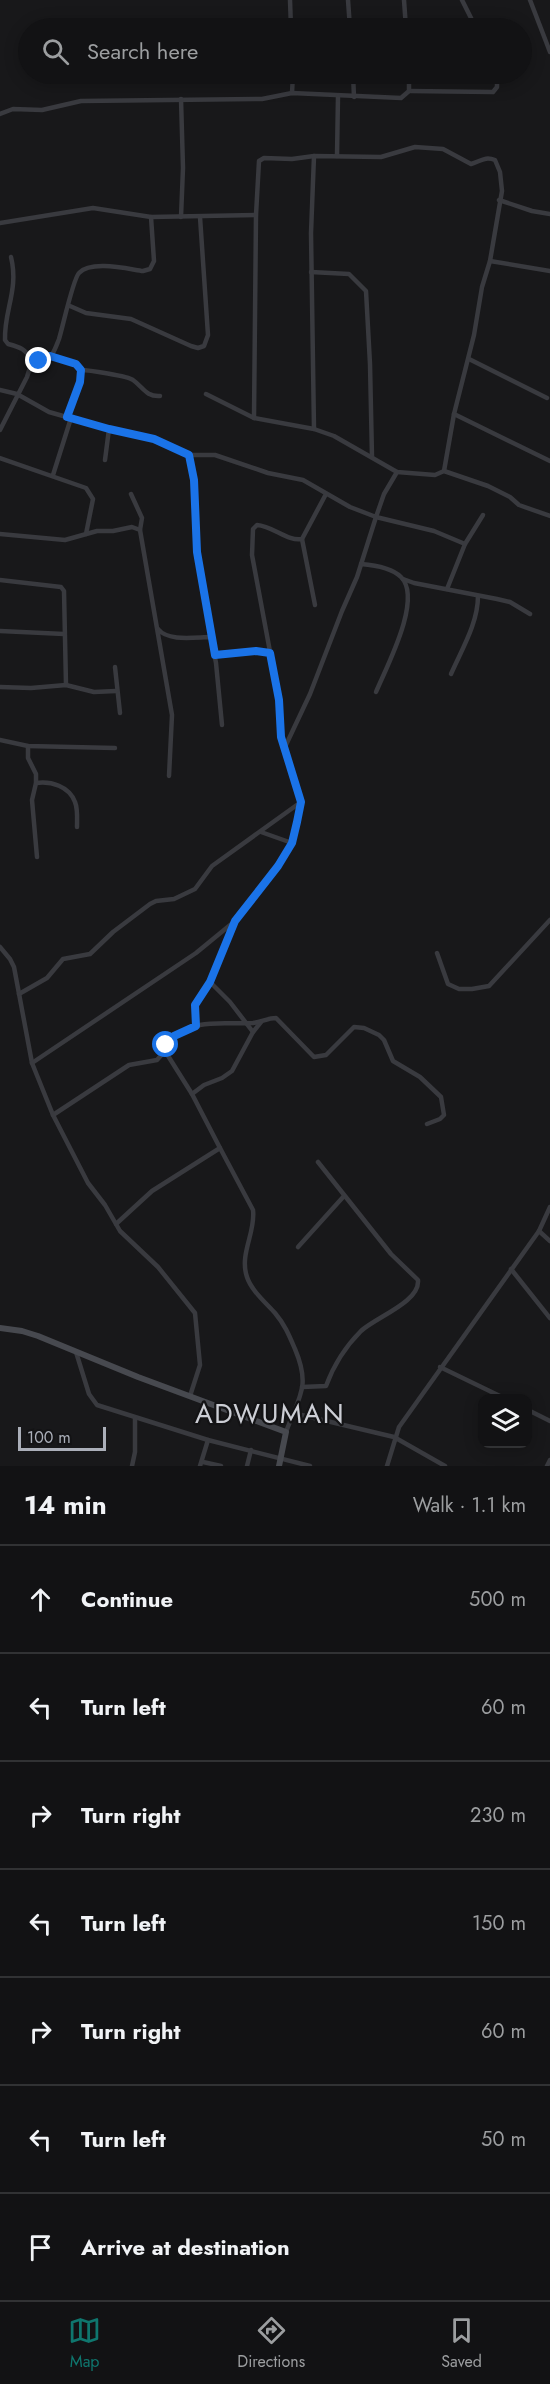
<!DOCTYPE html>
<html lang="en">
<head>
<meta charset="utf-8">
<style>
	body { margin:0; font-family:Jost,sans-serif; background:#1b1b1d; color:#f1f3f6 }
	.controls { position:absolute; right:18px; bottom:18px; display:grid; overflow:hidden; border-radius:12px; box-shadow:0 3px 15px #0003 }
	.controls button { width:54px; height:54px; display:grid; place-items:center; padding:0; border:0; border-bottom:2px solid #313234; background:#121214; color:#f1f3f6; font:30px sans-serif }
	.scale { position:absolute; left:18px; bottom:15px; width:88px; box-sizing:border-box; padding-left:6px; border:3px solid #abafb9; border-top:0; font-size:16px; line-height:21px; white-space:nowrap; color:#abafb9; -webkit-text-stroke:4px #131315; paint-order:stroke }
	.stop { position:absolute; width:18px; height:18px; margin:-14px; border:4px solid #1a73e8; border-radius:50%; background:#fff }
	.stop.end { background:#1a73e8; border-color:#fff; box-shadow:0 2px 6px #0008 }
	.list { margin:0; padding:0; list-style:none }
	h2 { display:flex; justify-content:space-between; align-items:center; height:78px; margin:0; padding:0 24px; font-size:26px }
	h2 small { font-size:20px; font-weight:400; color:#9c9ea0 }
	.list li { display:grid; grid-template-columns:39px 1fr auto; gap:18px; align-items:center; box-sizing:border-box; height:108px; padding:0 24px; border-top:2px solid #313234 }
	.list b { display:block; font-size:22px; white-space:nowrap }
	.list em { font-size:20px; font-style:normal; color:#9c9ea0 }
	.icon { flex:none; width:33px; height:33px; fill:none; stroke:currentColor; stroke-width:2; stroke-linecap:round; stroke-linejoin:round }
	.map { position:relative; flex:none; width:550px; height:1466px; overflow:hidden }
	.search { position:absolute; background:#121214; box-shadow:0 3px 15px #0003; left:18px; right:18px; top:18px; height:66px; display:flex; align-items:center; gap:15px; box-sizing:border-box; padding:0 21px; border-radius:33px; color:#9c9ea0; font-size:22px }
	.sheet { height:834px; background:#121214 }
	nav { display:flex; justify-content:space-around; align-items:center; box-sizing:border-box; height:84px; border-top:2px solid #313234; background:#121214; font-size:16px; color:#9c9ea0 }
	nav a { display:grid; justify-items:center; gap:3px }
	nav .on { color:#0f766e }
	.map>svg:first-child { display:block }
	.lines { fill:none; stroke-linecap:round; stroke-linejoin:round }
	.street { stroke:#393a3f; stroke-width:4.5 }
	.secondary { stroke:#47494f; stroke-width:6 }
	.route { stroke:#1a73e8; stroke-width:8 }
	.labels { text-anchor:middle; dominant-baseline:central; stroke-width:4.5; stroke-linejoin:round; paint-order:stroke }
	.quarter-label { font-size:27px; letter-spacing:1.5px; fill:#ccced5; stroke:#131315 }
</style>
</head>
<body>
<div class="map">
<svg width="550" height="1466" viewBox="0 0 550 1466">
	<rect width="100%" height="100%" fill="#18181a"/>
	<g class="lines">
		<g class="street">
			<path d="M 290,0 L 291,28"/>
			<path d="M 348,0 L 350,28"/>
			<path d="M 404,0 L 406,28"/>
			<path d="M 462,0 L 476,28"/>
			<path d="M 530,0 L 550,52"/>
			<path d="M 353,74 L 354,97"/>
			<path d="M 409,91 L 493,92 L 497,87 L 497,74"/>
			<path d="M 292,93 L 293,74"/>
			<path d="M 0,114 L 13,109 L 42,110 L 81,101 L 262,99 L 292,93 L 401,98 L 409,91 L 409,74"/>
			<path d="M 337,156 L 338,96"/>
			<path d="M 499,200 L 532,211 L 550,214"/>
			<path d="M 181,217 L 183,168 L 181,99"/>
			<path d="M 0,223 L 93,208 L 151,217 L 256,215"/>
			<path d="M 11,257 C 19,290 4,310 5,340 L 8,344 C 20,347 26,349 32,361"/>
			<path d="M 490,261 L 550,271"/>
			<path d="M 311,272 L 349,274 L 366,291 L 370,364 L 372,457"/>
			<path d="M 70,306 L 86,313 L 131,319 L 191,346 L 198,348 L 204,346 L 208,335 L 200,217"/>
			<path d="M 50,356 L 76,365 L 81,370 L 80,382 L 67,417"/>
			<path d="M 469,359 L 547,398"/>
			<path d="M 81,370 C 88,370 128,376 133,380 C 143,387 146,397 160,396"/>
			<path d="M 0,390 L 17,394 L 49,412 L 109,429 L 105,460"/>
			<path d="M 206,394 L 254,418 L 314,429 L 334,436 L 397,472 L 435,475 L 444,471 L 488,486 L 510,497 L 519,505 L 550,516"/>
			<path d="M 454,414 L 550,461"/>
			<path d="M 254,418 L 256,215 L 259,161 L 264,158 L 292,159 L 314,156 L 381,157 L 415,147 L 443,149 L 471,164 C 481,161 485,156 495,160 L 500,172 L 502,191 L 490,261 L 482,287 L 474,335 L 454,414 L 444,471"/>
			<path d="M 109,429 L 154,439 L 189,455 L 215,455 L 268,473 L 303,480 L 350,507 L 376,517 L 384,494 L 397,472"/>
			<path d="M 314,429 L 311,233 L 314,156"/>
			<path d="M 0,430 L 27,377 L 32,361 L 43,361 C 53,357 55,349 59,339 C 63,326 73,279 79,273 C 91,260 128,269 143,271 L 150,269 L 154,261 L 151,217"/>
			<path d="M 189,455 L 194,480 L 195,534 L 211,637"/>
			<path d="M 0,458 L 86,488 L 93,499 L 86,534"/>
			<path d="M 53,475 L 71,418"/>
			<path d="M 131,494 L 142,518 L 140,530"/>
			<path d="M 0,534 L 65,540 L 97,531 L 113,531 L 132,527 L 140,530 L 172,715 L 169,776"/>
			<path d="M 302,539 L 315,605"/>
			<path d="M 361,564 C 373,565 392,568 401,577 C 423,599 386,668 376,692"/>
			<path d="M 403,579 L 414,583 L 497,599 L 510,602 L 530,614"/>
			<path d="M 0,580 L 61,587 L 64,591 L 66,685"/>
			<path d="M 447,589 L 465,544 L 483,515"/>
			<path d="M 158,629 C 168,642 196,637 211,637 L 216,663 L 222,725"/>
			<path d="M 0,631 L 64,634"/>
			<path d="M 215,655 L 256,651 L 270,653"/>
			<path d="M 115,667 L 120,713"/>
			<path d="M 451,674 C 462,649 478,623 478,596"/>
			<path d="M 0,687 L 31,688 L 66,685 L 94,692 L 116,691"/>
			<path d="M 0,740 L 28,746 L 115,748"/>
			<path d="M 28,746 L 28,758 L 36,774 L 36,783 L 32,800 L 37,857"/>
			<path d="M 285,747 L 310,694 L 342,611 L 357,577 L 376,517 L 434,531 L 465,544"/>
			<path d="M 36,783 C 51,781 69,786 75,802 C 78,809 77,820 77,827"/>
			<path d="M 261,832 L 292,843"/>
			<path d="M 0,947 L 10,959 L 14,967 L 32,1063 L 53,1115 L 88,1183 L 105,1205 L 120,1231 L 158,1267 L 195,1313 L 200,1365 L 190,1396"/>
			<path d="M 437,953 L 448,984 L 459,989 L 472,989 L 489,986 L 550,920"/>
			<path d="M 210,982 L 230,1002 L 253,1032"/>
			<path d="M 19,994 L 47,978 L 63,959 L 90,954 L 113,932 L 150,904 L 156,901 L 174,899 L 195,889 L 212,866 L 301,802"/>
			<path d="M 196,1026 L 195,1005 L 210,982 L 234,924"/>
			<path d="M 32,1063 L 196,953 L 235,921 L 267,882 L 292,843 L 301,802 L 281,737 L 279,700 L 252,555 L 253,529 L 257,525 C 273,526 288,542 302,539 L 326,494"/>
			<path d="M 192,1094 L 204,1085 L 222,1078 L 232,1071 L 253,1032 L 261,1022"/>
			<path d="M 53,1115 L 129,1065 L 157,1060 L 165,1051 L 169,1040 C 198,1017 220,1025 253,1023 C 261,1022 268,1018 276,1018 L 314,1057 L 326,1055 L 354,1027 L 364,1028 L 379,1035 L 384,1040 L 393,1061 L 420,1077 L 441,1097 L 444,1115 L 440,1119 L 427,1124"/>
			<path d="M 220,1148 L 253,1210 C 256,1232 239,1254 247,1277 C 251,1290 266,1303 275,1313 C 285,1325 289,1335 295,1349 C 311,1387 299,1396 286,1432"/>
			<path d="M 116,1224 L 152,1191 L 220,1148 L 192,1094 L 165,1051"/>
			<path d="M 539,1231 L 550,1241"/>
			<path d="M 298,1247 L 344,1196"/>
			<path d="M 511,1269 L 550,1318"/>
			<path d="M 76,1352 L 89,1394 L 97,1405 L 208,1440 L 310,1466"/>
			<path d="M 440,1367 L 504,1398"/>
			<path d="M 302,1387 L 326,1386 C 333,1367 346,1346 361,1331 C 376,1317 420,1302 418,1280 L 391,1254 L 318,1162"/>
			<path d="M 528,1410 L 550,1421"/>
			<path d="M 293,1413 L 394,1437 L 445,1466"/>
			<path d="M 203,1462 L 221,1466"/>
			<path d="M 132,1466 L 135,1452 L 135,1418"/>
			<path d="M 200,1466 L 208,1440"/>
			<path d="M 247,1466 L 251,1450"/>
			<path d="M 387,1466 L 399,1427 L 539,1231 L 550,1207"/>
			<path d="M 547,1466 L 550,1460"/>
		</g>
		<path class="secondary" d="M 0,1328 L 22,1331 L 38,1336 L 138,1377 L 286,1432 L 279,1466"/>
	</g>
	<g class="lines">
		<path class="route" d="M 39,361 L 43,361 L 50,356 L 76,364 L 81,370 L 80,382 L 67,417 L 109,429 L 154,439 L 189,455 L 194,480 L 197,552 L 215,655 L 256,651 L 270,653 L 279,700 L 281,737 L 301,802 L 297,822 L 292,843 L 278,866 L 235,921 L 210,982 L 195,1005 L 196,1026 L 174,1036 L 166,1045"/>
	</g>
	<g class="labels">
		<g class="quarter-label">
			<text x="270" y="1413">ADWUMAN</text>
		</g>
	</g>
</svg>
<div class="controls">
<button><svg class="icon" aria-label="layers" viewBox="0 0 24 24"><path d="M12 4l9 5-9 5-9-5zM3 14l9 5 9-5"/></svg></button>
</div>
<div class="scale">100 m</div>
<div class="stop" style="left:166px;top:1045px"></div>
<div class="stop end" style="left:39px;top:361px"></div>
<div class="search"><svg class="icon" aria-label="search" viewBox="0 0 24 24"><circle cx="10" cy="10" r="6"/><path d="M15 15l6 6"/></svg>Search here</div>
</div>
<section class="sheet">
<h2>14 min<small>Walk · 1.1 km</small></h2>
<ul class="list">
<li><svg class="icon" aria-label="ahead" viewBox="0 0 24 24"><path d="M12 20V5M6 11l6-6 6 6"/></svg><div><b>Continue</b></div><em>500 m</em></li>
<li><svg class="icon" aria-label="left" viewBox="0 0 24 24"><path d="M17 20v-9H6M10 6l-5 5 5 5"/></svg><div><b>Turn left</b></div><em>60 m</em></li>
<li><svg class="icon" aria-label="right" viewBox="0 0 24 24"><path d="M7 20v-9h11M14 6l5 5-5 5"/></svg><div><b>Turn right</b></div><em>230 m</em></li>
<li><svg class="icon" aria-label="left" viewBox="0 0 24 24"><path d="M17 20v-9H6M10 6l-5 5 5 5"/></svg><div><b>Turn left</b></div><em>150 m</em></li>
<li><svg class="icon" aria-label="right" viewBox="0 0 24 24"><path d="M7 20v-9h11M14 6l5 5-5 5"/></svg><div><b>Turn right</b></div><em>60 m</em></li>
<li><svg class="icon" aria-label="left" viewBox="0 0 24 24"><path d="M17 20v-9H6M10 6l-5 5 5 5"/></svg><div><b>Turn left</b></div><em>50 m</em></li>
<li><svg class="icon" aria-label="arrive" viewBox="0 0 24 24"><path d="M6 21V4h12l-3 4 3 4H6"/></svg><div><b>Arrive at destination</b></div></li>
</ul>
</section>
<nav>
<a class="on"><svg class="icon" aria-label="map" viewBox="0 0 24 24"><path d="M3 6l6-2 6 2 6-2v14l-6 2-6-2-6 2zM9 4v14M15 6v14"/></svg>Map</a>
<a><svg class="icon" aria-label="directions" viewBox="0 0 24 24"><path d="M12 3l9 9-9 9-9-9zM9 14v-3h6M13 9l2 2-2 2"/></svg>Directions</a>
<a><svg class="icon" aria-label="saved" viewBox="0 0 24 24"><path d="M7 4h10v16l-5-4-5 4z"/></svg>Saved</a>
</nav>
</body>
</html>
